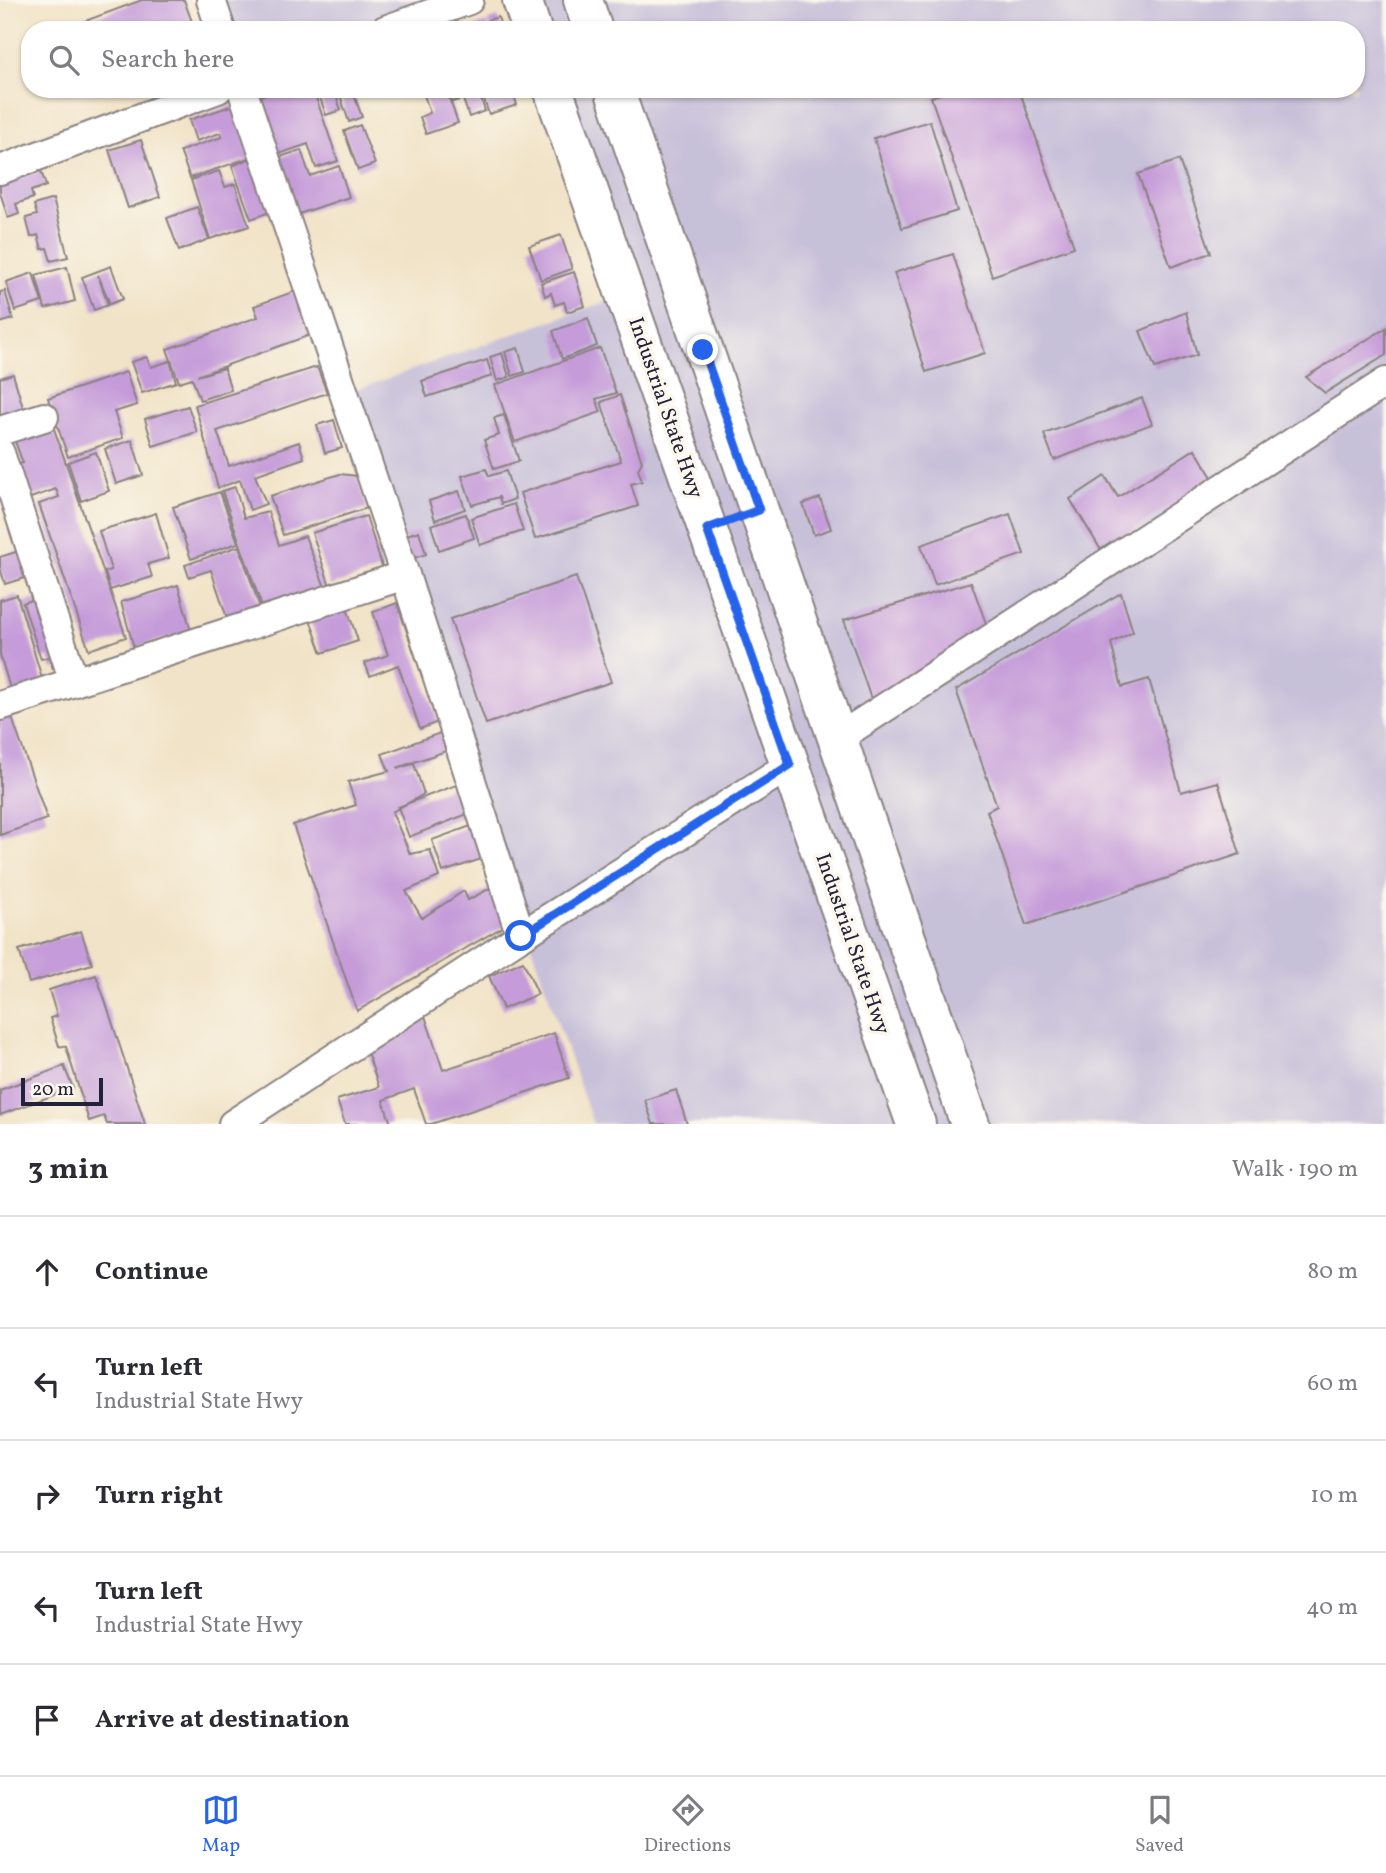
<!DOCTYPE html>
<html lang="en">
<head>
<meta charset="utf-8">
<style>
	body { margin:0; font-family:Vollkorn,serif; background:#f7f7f7; color:#2b2b33 }
	.scale { position:absolute; left:21px; bottom:18px; width:82px; box-sizing:border-box; padding-left:7px; border:4px solid #22223b; border-top:0; font-size:19px; line-height:24px; white-space:nowrap; color:#22223b; -webkit-text-stroke:5px #fbf7ec; paint-order:stroke }
	.stop { position:absolute; width:21px; height:21px; margin:-16px; border:5px solid #2563eb; border-radius:50%; background:#fff }
	.stop.end { background:#2563eb; border-color:#fff; box-shadow:0 2px 7px #0008 }
	.list { margin:0; padding:0; list-style:none }
	h2 { display:flex; justify-content:space-between; align-items:center; height:91px; margin:0; padding:0 28px; font-size:30px }
	h2 small { font-size:23px; font-weight:400; color:#7c7c81 }
	.list li { display:grid; grid-template-columns:46px 1fr auto; gap:21px; align-items:center; box-sizing:border-box; height:112px; padding:0 28px; border-top:2px solid #e1e1e2 }
	.list b { display:block; font-size:26px; white-space:nowrap }
	.list p { margin:0; font-size:23px; white-space:nowrap; color:#7c7c81 }
	.list em { font-size:23px; font-style:normal; color:#7c7c81 }
	.icon { flex:none; width:38px; height:38px; fill:none; stroke:currentColor; stroke-width:2; stroke-linecap:round; stroke-linejoin:round }
	.map { position:relative; flex:none; width:1386px; height:1124px; overflow:hidden }
	.search { position:absolute; background:#fff; box-shadow:0 2px 5px #0004; left:21px; right:21px; top:21px; height:77px; display:flex; align-items:center; gap:18px; box-sizing:border-box; padding:0 24px; border-radius:28px; color:#7c7c81; font-size:26px }
	.sheet { height:651px; background:#fff }
	nav { display:flex; justify-content:space-around; align-items:center; box-sizing:border-box; height:98px; border-top:2px solid #e1e1e2; background:#fff; font-size:19px; color:#7c7c81 }
	nav a { display:grid; justify-items:center; gap:4px }
	nav .on { color:#2563eb }
	.map>svg:first-child { display:block }
	.industrial { fill:#c7c0d9 }
	.building { fill:#c59bd9 }
	.lines { fill:none; stroke-linecap:round; stroke-linejoin:round }
	.street-casing { stroke:#8a8281; stroke-width:32 }
	.secondary-casing { stroke:#8a8281; stroke-width:42 }
	.street { stroke:#fff; stroke-width:28 }
	.secondary { stroke:#fff; stroke-width:38 }
	.route { stroke:#2563eb; stroke-width:9 }
	.labels { text-anchor:middle; dominant-baseline:central; stroke-width:7; stroke-linejoin:round; paint-order:stroke }
	.street-label { font-size:21px; fill:#22223b; stroke:#fbf7ec }
</style>
</head>
<body>
<div class="map">
<svg width="1386" height="1124" viewBox="0 0 1386 1124">
	<rect width="100%" height="100%" fill="#fbf7ec"/>
	<filter id="ink" filterUnits="userSpaceOnUse"><feTurbulence type="fractalNoise" baseFrequency=".0143" numOctaves="2"/><feDisplacementMap in="SourceGraphic" scale="14" xChannelSelector="R" yChannelSelector="G"/><feConvolveMatrix kernelMatrix="1 2 1 2 8 2 1 2 1" color-interpolation-filters="sRGB"/></filter>
	<filter id="wash" filterUnits="userSpaceOnUse"><feTurbulence type="fractalNoise" baseFrequency=".00686" numOctaves="4" result="noise"/><feDisplacementMap in="SourceGraphic" scale="28" xChannelSelector="R" yChannelSelector="G"/><feGaussianBlur stdDeviation="1.57" result="paint"/><feColorMatrix in="noise" values="0 0 0 0 0 0 0 0 0 0 0 0 0 0 0 0 0 1.4 0 .05"/><feComposite in="paint" operator="in"/></filter>
	<g filter="url(#wash)">
		<rect width="100%" height="100%" fill="#f1e3c7"/>
		<g class="industrial">
			<path d="M 208,0 L 447,0 L 351,30 L 219,30 Z"/>
			<path d="M 513,0 L 1386,0 L 1386,1124 L 593,1124 L 522,920 L 349,392 L 619,297 L 545,89 L 1356,89 L 1356,30 L 524,30 Z"/>
		</g>
		<g id="blocks">
			<g class="building">
				<path d="M 142,0 L 184,0 L 192,22 L 172,30 L 89,30 L 85,21 Z"/>
				<path d="M 498,17 L 502,30 L 491,30 L 488,20 Z"/>
				<path d="M 456,19 L 459,30 L 424,30 Z"/>
				<path d="M 487,22 L 489,30 L 466,30 L 465,29 Z"/>
				<path d="M 280,89 L 313,89 L 338,161 L 316,168 L 308,144 L 273,156 L 254,98 Z"/>
				<path d="M 317,89 L 334,89 L 341,110 L 326,115 Z"/>
				<path d="M 338,89 L 352,89 L 362,117 L 349,122 Z"/>
				<path d="M 422,89 L 446,89 L 458,123 L 426,134 L 420,117 L 430,113 Z"/>
				<path d="M 448,89 L 478,89 L 485,111 L 469,117 L 463,99 L 452,102 Z"/>
				<path d="M 498,89 L 512,89 L 517,105 L 489,114 L 482,94 Z"/>
				<path d="M 954,89 L 1019,89 L 1074,247 L 992,276 L 931,97 Z"/>
				<path d="M 234,105 L 252,157 L 190,178 L 180,151 L 222,137 L 220,133 L 196,141 L 189,120 Z"/>
				<path d="M 930,121 L 957,211 L 902,228 L 874,138 Z"/>
				<path d="M 360,125 L 375,164 L 358,170 L 344,131 Z"/>
				<path d="M 141,140 L 160,197 L 128,208 L 109,150 Z"/>
				<path d="M 301,150 L 310,176 L 339,166 L 349,197 L 293,216 L 274,159 Z"/>
				<path d="M 251,158 L 270,212 L 251,219 L 232,166 Z"/>
				<path d="M 1179,160 L 1211,253 L 1171,267 L 1138,174 Z"/>
				<path d="M 41,171 L 46,186 L 31,191 L 33,198 L 16,204 L 19,214 L 8,218 L 0,192 L 0,184 Z"/>
				<path d="M 219,171 L 225,187 L 235,184 L 249,226 L 210,239 L 191,180 Z"/>
				<path d="M 53,199 L 68,257 L 51,261 L 47,248 L 42,249 L 38,235 L 31,237 L 26,218 L 37,215 L 34,205 Z"/>
				<path d="M 197,207 L 209,239 L 179,251 L 167,218 Z"/>
				<path d="M 561,235 L 572,269 L 541,280 L 529,246 Z"/>
				<path d="M 953,254 L 985,353 L 926,372 L 894,273 Z"/>
				<path d="M 111,266 L 123,299 L 110,304 L 98,275 L 108,305 L 94,310 L 82,277 Z"/>
				<path d="M 67,267 L 75,301 L 45,309 L 36,275 Z"/>
				<path d="M 574,272 L 585,306 L 567,312 L 564,302 L 555,305 L 551,293 L 545,296 L 541,283 Z"/>
				<path d="M 33,273 L 42,302 L 15,311 L 6,282 Z"/>
				<path d="M 298,290 L 313,334 L 197,376 L 224,368 L 231,390 L 200,400 L 192,378 L 179,382 L 167,349 L 258,317 L 254,306 Z"/>
				<path d="M 5,291 L 13,319 L 0,323 L 0,292 Z"/>
				<path d="M 1186,312 L 1197,355 L 1155,368 L 1140,331 Z"/>
				<path d="M 588,318 L 597,346 L 562,359 L 553,331 Z"/>
				<path d="M 1386,328 L 1386,355 L 1325,393 L 1306,377 Z"/>
				<path d="M 518,348 L 525,372 L 512,376 L 505,352 Z"/>
				<path d="M 600,348 L 616,393 L 596,399 L 601,412 L 515,442 L 495,385 Z"/>
				<path d="M 502,353 L 509,377 L 497,381 L 490,357 Z"/>
				<path d="M 147,357 L 151,367 L 170,361 L 176,382 L 142,393 L 131,362 Z"/>
				<path d="M 487,360 L 492,376 L 427,397 L 422,381 Z"/>
				<path d="M 317,367 L 327,393 L 217,431 L 229,466 L 299,442 L 304,458 L 255,475 L 266,504 L 250,510 L 240,480 L 218,488 L 195,405 Z"/>
				<path d="M 126,372 L 137,405 L 114,412 L 123,438 L 68,457 L 48,398 Z"/>
				<path d="M 13,374 L 25,414 L 0,421 L 0,378 Z"/>
				<path d="M 620,395 L 642,462 L 638,469 L 642,481 L 631,484 L 638,506 L 535,539 L 520,493 L 621,461 L 601,402 Z"/>
				<path d="M 1142,398 L 1152,424 L 1054,460 L 1044,434 Z"/>
				<path d="M 188,406 L 197,432 L 153,446 L 145,419 Z"/>
				<path d="M 504,415 L 519,461 L 494,469 L 484,440 L 499,435 L 494,418 Z"/>
				<path d="M 334,420 L 342,448 L 325,453 L 317,425 Z"/>
				<path d="M 52,423 L 126,637 L 89,650 L 39,504 L 59,497 L 56,489 L 25,500 L 13,466 L 23,463 L 13,436 Z"/>
				<path d="M 132,440 L 143,475 L 116,484 L 105,449 Z"/>
				<path d="M 1195,449 L 1213,479 L 1101,550 L 1070,499 L 1105,476 L 1118,497 Z"/>
				<path d="M 96,452 L 109,491 L 81,501 L 68,462 Z"/>
				<path d="M 486,469 L 489,476 L 506,471 L 515,499 L 501,504 L 499,497 L 472,505 L 462,476 Z"/>
				<path d="M 340,474 L 357,476 L 367,508 L 283,535 L 270,496 Z"/>
				<path d="M 235,487 L 244,518 L 268,512 L 279,545 L 305,536 L 325,587 L 263,610 L 222,491 Z"/>
				<path d="M 459,491 L 465,509 L 435,520 L 429,501 Z"/>
				<path d="M 220,492 L 238,543 L 191,559 L 173,507 Z"/>
				<path d="M 820,498 L 831,529 L 814,535 L 803,504 Z"/>
				<path d="M 514,504 L 523,531 L 480,545 L 471,518 Z"/>
				<path d="M 156,513 L 169,558 L 148,564 L 152,577 L 110,590 L 105,572 L 111,570 L 99,531 Z"/>
				<path d="M 466,514 L 474,538 L 439,550 L 431,525 Z"/>
				<path d="M 1010,514 L 1024,554 L 935,585 L 921,545 Z"/>
				<path d="M 366,516 L 383,569 L 330,586 L 312,533 Z"/>
				<path d="M 419,531 L 426,554 L 411,559 L 404,536 Z"/>
				<path d="M 239,546 L 263,616 L 230,627 L 211,570 L 189,577 L 185,565 Z"/>
				<path d="M 25,549 L 34,575 L 5,584 L 0,568 L 0,557 Z"/>
				<path d="M 576,577 L 611,682 L 486,724 L 450,619 Z"/>
				<path d="M 971,582 L 988,629 L 872,702 L 844,620 Z"/>
				<path d="M 178,585 L 191,631 L 134,648 L 121,602 Z"/>
				<path d="M 1121,593 L 1133,632 L 1111,643 L 1122,687 L 1149,679 L 1181,792 L 1218,782 L 1240,854 L 1026,925 L 987,811 L 997,806 L 956,690 Z"/>
				<path d="M 17,595 L 44,685 L 12,695 L 0,655 L 0,600 Z"/>
				<path d="M 38,598 L 60,667 L 53,669 L 49,657 L 41,659 L 23,603 Z"/>
				<path d="M 397,603 L 438,722 L 420,729 L 398,665 L 370,676 L 365,663 L 388,655 L 373,612 Z"/>
				<path d="M 346,605 L 358,641 L 322,653 L 309,617 Z"/>
				<path d="M 11,715 L 47,819 L 0,835 L 0,719 Z"/>
				<path d="M 443,732 L 449,750 L 397,768 L 414,764 L 424,794 L 392,812 L 410,854 L 430,850 L 439,877 L 406,891 L 422,918 L 464,891 L 468,900 L 498,884 L 511,922 L 357,1011 L 293,825 L 356,805 L 348,782 L 389,771 L 382,754 Z"/>
				<path d="M 459,784 L 470,813 L 409,837 L 398,807 Z"/>
				<path d="M 479,823 L 490,856 L 443,872 L 432,840 Z"/>
				<path d="M 81,931 L 92,964 L 29,983 L 19,950 Z"/>
				<path d="M 523,961 L 538,994 L 503,1009 L 489,976 Z"/>
				<path d="M 96,975 L 105,1000 L 145,1124 L 107,1124 L 104,1116 L 89,1121 L 66,1047 L 59,1046 L 50,1018 L 57,1016 L 49,990 Z"/>
				<path d="M 425,1016 L 443,1070 L 554,1033 L 569,1078 L 431,1124 L 426,1124 L 414,1089 L 383,1100 L 391,1124 L 345,1124 L 337,1100 L 379,1087 L 367,1052 Z"/>
				<path d="M 64,1066 L 73,1088 L 0,1115 L 0,1090 Z"/>
				<path d="M 676,1090 L 687,1124 L 653,1124 L 645,1100 Z"/>
			</g>
		</g>
	</g>
	<g filter="url(#ink)">
		<use href="#blocks" fill-opacity="0" stroke="#8a8281" stroke-width="2"/>
		<g class="lines">
			<defs>
				<g id="street">
					<path d="M 211,0 L 221,30"/>
					<path d="M 385,30 L 469,0"/>
					<path d="M 242,89 L 405,575"/>
					<path d="M 0,170 L 218,89"/>
					<path d="M 0,431 L 44,417"/>
					<path d="M 0,453 L 74,682"/>
					<path d="M 0,706 L 405,575 L 521,936"/>
					<path d="M 838,738 L 1386,382"/>
					<path d="M 233,1124 L 521,936 L 790,765"/>
				</g>
				<g id="secondary">
					<path d="M 522,0 L 532,30"/>
					<path d="M 583,0 L 593,30"/>
					<path d="M 553,89 L 916,1124"/>
					<path d="M 614,89 L 970,1124"/>
				</g>
			</defs>
			<use href="#street" class="street-casing"/>
			<use href="#secondary" class="secondary-casing"/>
			<use href="#street" class="street"/>
			<use href="#secondary" class="secondary"/>
		</g>
	</g>
	<g class="lines" filter="url(#ink)">
		<path class="route" d="M 521,936 L 790,765 L 707,529 L 759,510 L 703,350"/>
	</g>
	<g class="labels">
		<g class="street-label">
			<text transform="translate(665 408) rotate(71)">Industrial State Hwy</text>
			<text transform="translate(852 944) rotate(71)">Industrial State Hwy</text>
		</g>
	</g>
</svg>
<div class="scale">20 m</div>
<div class="stop" style="left:521px;top:936px"></div>
<div class="stop end" style="left:703px;top:350px"></div>
<div class="search"><svg class="icon" aria-label="search" viewBox="0 0 24 24"><circle cx="10" cy="10" r="6"/><path d="M15 15l6 6"/></svg>Search here</div>
</div>
<section class="sheet">
<h2>3 min<small>Walk · 190 m</small></h2>
<ul class="list">
<li><svg class="icon" aria-label="ahead" viewBox="0 0 24 24"><path d="M12 20V5M6 11l6-6 6 6"/></svg><div><b>Continue</b></div><em>80 m</em></li>
<li><svg class="icon" aria-label="left" viewBox="0 0 24 24"><path d="M17 20v-9H6M10 6l-5 5 5 5"/></svg><div><b>Turn left</b><p>Industrial State Hwy</p></div><em>60 m</em></li>
<li><svg class="icon" aria-label="right" viewBox="0 0 24 24"><path d="M7 20v-9h11M14 6l5 5-5 5"/></svg><div><b>Turn right</b></div><em>10 m</em></li>
<li><svg class="icon" aria-label="left" viewBox="0 0 24 24"><path d="M17 20v-9H6M10 6l-5 5 5 5"/></svg><div><b>Turn left</b><p>Industrial State Hwy</p></div><em>40 m</em></li>
<li><svg class="icon" aria-label="arrive" viewBox="0 0 24 24"><path d="M6 21V4h12l-3 4 3 4H6"/></svg><div><b>Arrive at destination</b></div></li>
</ul>
</section>
<nav>
<a class="on"><svg class="icon" aria-label="map" viewBox="0 0 24 24"><path d="M3 6l6-2 6 2 6-2v14l-6 2-6-2-6 2zM9 4v14M15 6v14"/></svg>Map</a>
<a><svg class="icon" aria-label="directions" viewBox="0 0 24 24"><path d="M12 3l9 9-9 9-9-9zM9 14v-3h6M13 9l2 2-2 2"/></svg>Directions</a>
<a><svg class="icon" aria-label="saved" viewBox="0 0 24 24"><path d="M7 4h10v16l-5-4-5 4z"/></svg>Saved</a>
</nav>
</body>
</html>
